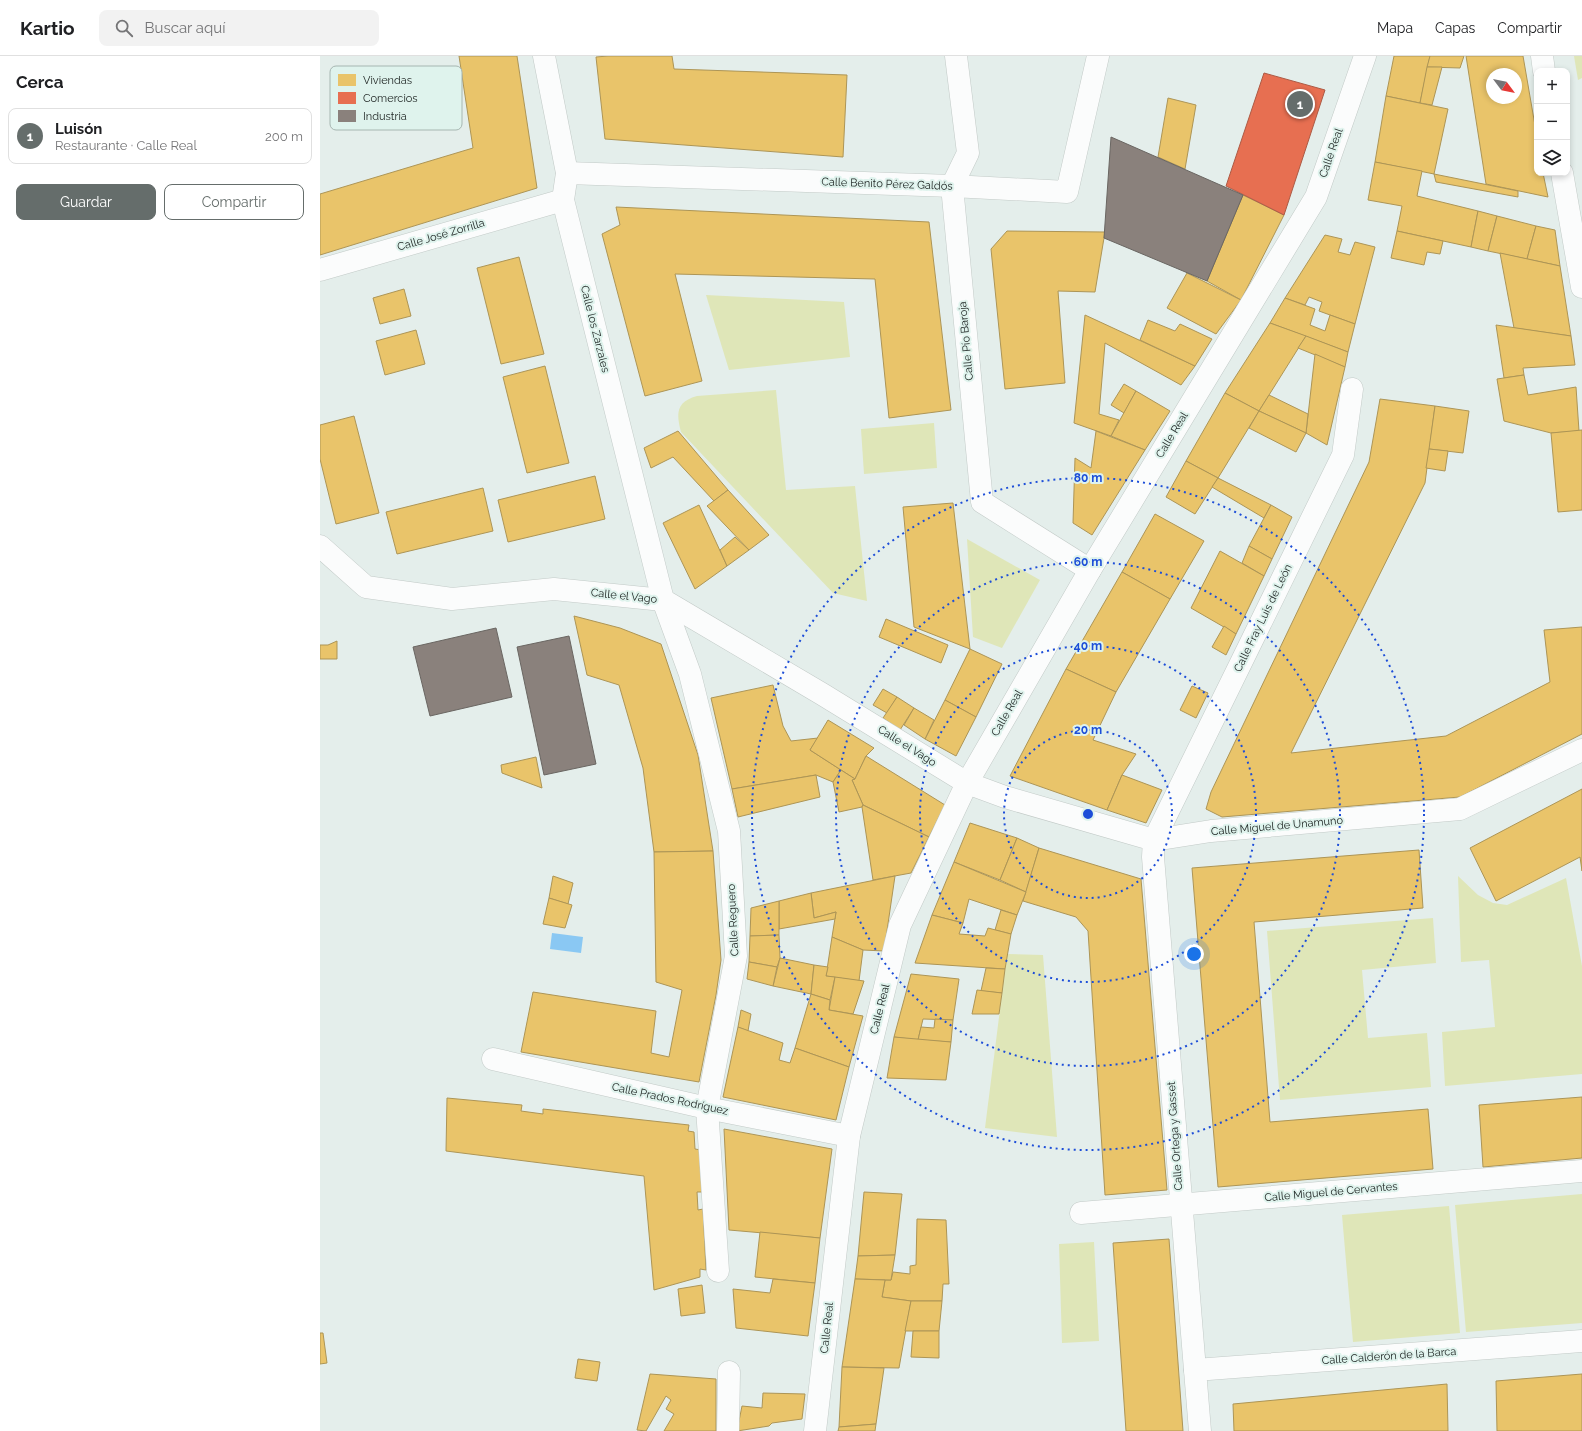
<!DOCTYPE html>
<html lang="es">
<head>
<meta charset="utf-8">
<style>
	body { margin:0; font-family:Raleway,sans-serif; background:#f2f2f2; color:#202124 }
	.controls { position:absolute; right:12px; top:12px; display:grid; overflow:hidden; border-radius:8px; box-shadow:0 2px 6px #0003 }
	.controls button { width:36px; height:36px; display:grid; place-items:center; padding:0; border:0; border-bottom:1px solid #e0e0e0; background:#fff; color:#202124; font:20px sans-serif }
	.compass { position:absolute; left:1166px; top:12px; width:36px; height:36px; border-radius:50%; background:#fff; box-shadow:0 2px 6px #0003; rotate:122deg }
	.you { position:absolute; left:874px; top:898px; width:14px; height:14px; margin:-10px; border:3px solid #fff; border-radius:50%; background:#1a73e8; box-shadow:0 0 0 6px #1a73e833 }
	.badge { display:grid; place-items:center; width:26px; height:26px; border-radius:50%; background:#656d6b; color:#fff; font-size:13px; font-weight:700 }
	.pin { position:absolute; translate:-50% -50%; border:2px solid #fff; box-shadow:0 1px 4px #0006 }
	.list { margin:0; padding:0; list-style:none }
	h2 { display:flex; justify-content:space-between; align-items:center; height:52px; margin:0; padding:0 16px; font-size:17px }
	h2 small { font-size:13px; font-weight:400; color:#757577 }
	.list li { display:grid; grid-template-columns:26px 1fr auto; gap:12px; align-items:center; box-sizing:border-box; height:56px; margin:0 8px 8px; padding:0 8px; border:1px solid #e0e0e0; border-radius:8px }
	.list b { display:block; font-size:15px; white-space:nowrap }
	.list p { margin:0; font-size:13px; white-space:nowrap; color:#757577 }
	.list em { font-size:13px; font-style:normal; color:#757577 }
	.actions { display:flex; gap:8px; padding:12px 16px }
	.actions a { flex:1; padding:9px 0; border:1px solid #656d6b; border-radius:8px; text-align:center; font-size:14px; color:#656d6b }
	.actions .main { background:#656d6b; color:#fff }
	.icon { flex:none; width:22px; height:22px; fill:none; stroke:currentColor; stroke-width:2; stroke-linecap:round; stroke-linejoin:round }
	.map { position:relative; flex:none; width:1262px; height:1375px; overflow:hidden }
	header { display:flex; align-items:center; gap:24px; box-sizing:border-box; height:56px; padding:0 20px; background:#fff; border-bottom:1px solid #e0e0e0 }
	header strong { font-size:19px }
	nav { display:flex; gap:22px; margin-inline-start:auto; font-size:14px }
	.search { width:280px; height:36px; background:#f2f2f2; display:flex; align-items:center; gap:10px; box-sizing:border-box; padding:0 14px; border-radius:8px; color:#757577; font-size:15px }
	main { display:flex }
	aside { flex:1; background:#fff }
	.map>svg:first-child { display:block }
	.green { fill:#dfe6b8 }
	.water { fill:#8ac8f3 }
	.homes { fill:#e9c46a; stroke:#ad9556; fill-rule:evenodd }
	.shops { fill:#e76f51; stroke:#ac5a44 }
	.industry { fill:#8a817c; stroke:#6a6662 }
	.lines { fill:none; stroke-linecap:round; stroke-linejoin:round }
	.minor-casing { stroke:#c2cac7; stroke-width:23 }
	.tertiary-casing { stroke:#c2cac7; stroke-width:23 }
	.minor { stroke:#fbfcfc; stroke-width:22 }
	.tertiary { stroke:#fbfcfc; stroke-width:22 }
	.ring { fill:none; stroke:#1d4ed8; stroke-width:2; stroke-dasharray:2 4 }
	.labels { text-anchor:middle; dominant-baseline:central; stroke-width:4; stroke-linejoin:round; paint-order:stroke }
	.street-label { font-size:11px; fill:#212826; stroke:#dff3ed }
	.key { fill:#dff3ed; stroke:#a6b6b1; stroke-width:1 }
	.key-label { font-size:11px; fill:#212826 }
	.centre { fill:#1d4ed8; stroke:#dff3ed; stroke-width:2 }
	.ring-label { font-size:12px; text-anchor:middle; font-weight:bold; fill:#1d4ed8; stroke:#dff3ed; stroke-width:4; stroke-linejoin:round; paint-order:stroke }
</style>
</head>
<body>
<header>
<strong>Kartio</strong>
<div class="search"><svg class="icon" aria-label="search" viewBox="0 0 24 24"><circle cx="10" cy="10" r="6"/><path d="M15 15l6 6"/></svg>Buscar aquí</div>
<nav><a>Mapa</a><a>Capas</a><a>Compartir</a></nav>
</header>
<main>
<aside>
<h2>Cerca<small></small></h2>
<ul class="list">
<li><span class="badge">1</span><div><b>Luisón</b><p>Restaurante · Calle Real</p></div><em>200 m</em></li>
</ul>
<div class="actions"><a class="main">Guardar</a><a>Compartir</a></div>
</aside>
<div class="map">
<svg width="1262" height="1375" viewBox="0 0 1262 1375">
	<rect width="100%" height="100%" fill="#e4eeeb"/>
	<g class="green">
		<path d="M 1254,0 L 1262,0 L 1262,22 L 1258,24 Z"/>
		<path d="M 386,239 L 524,246 L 530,301 L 409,314 Z"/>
		<path d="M 456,334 L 466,434 L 535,430 L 547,545 L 513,537 L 361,376 C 356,357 356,346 377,340 Z"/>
		<path d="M 614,367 L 617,412 L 544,418 L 541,373 Z"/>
		<path d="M 647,483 L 720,524 L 682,592 L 653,581 Z"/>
		<path d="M 1138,820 L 1158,839 L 1173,847 L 1187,849 L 1246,822 L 1262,910 L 1262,1018 L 1125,1030 L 1122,976 L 1175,971 L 1169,904 L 1141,906 Z"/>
		<path d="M 1113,862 L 1116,907 L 1042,914 L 1048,982 L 1107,977 L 1111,1031 L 960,1044 L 947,875 Z"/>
		<path d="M 687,898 L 723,899 L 737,1081 L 665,1072 Z"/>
		<path d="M 1262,1138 L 1262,1267 L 1146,1276 L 1135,1149 Z"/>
		<path d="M 1129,1150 L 1140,1277 L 1033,1286 L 1022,1159 Z"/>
		<path d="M 774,1186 L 779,1285 L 742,1287 L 739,1188 Z"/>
	</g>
	<path class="water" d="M 232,877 L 263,881 L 261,897 L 230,893 Z"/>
	<g class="homes">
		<path d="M 139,0 L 197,0 L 217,132 L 0,199 L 0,138 L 153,92 Z"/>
		<path d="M 288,0 L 352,0 L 354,13 L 527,19 L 523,101 L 285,83 L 276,1 Z"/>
		<path d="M 1074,0 L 1110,0 L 1100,47 L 1066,40 Z"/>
		<path d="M 1110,0 L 1144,0 L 1140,12 L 1107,11 Z"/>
		<path d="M 1146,0 L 1203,0 L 1217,81 L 1217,117 L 1223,117 L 1228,141 L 1166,128 ZM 1172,18 L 1196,18 L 1196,42 L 1172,42 Z"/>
		<path d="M 1107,11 L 1122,11 L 1112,49 L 1100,47 Z"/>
		<path d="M 1066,40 L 1128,53 L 1114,118 L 1055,106 Z"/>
		<path d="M 848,42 L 876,49 L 865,113 L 838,101 Z"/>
		<path d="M 1055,106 L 1102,115 L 1097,140 L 1158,155 L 1151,191 L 1077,175 L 1082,150 L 1048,144 Z"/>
		<path d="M 1114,118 L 1198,135 L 1198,141 L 1116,126 Z"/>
		<path d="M 923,139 L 964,159 L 921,244 L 887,225 Z"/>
		<path d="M 296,151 L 609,166 L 631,354 L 569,362 L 555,223 L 355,218 L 382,325 L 325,340 L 282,178 L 300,169 Z"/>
		<path d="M 1158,155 L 1177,160 L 1168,195 L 1151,191 Z"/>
		<path d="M 1177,160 L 1216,170 L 1207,203 L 1168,195 Z"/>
		<path d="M 1216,170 L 1235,174 L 1240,210 L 1207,203 Z"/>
		<path d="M 687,175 L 785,176 L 775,236 L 738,235 L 745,327 L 685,333 L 671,193 Z"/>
		<path d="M 1077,175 L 1123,185 L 1120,198 L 1107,196 L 1104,209 L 1071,202 Z"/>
		<path d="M 1005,179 L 1022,183 L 1018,196 L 1030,199 L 1035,186 L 1055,191 L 1035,268 L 999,255 L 1002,246 L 989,241 L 985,249 L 965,242 Z"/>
		<path d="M 1180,197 L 1240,210 L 1251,280 L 1194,272 Z"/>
		<path d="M 199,201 L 224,298 L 181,308 L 157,212 Z"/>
		<path d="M 867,217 L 921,244 L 896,278 L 847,252 Z"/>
		<path d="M 84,233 L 91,260 L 60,268 L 53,242 Z"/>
		<path d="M 965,242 L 995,253 L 990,269 L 1005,275 L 1010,259 L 1035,268 L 1028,296 L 950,267 Z"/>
		<path d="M 765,259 L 875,310 L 861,329 L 785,287 L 779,358 L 799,364 L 791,380 L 754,367 Z"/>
		<path d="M 828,264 L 855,275 L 860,268 L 892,283 L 875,310 L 820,284 Z"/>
		<path d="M 950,267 L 986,280 L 939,355 L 905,337 Z"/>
		<path d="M 1176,269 L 1251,280 L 1255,309 L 1203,312 L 1204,319 L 1184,322 Z"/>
		<path d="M 96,274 L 105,308 L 65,319 L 56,285 Z"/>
		<path d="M 986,280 L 1028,296 L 1025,311 L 978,292 Z"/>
		<path d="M 995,298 L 1025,311 L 1007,389 L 986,377 Z"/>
		<path d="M 225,310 L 249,407 L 207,417 L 183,321 Z"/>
		<path d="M 1204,319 L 1208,339 L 1256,331 L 1259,375 L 1231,377 L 1184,365 L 1177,323 Z"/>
		<path d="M 804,328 L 816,335 L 804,357 L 791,349 Z"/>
		<path d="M 816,335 L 850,355 L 825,394 L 791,380 Z"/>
		<path d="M 905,337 L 939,355 L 898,422 L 866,405 Z"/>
		<path d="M 949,339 L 988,358 L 986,377 L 939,355 Z"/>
		<path d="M 1060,343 L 1115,350 L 1105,427 L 971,697 L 1126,680 L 1230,626 L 1224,574 L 1262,571 L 1262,678 L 1140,741 L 902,761 L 886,753 L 891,736 L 1049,406 Z"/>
		<path d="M 1115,350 L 1149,355 L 1143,397 L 1109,393 Z"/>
		<path d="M 939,355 L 986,377 L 976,396 L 929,372 Z"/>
		<path d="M 34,360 L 59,457 L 16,468 L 0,403 L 0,369 Z"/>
		<path d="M 1262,374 L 1262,454 L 1238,456 L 1231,377 Z"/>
		<path d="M 358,375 L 408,434 L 394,445 L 353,401 L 331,412 L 324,392 Z"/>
		<path d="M 776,375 L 825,394 L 772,479 L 753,467 L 755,402 L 771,412 Z"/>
		<path d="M 1109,393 L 1128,395 L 1125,415 L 1106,412 Z"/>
		<path d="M 866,405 L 898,422 L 875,458 L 846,441 Z"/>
		<path d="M 275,420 L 285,463 L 188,486 L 178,444 Z"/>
		<path d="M 898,422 L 951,449 L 944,462 L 892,431 Z"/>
		<path d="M 163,432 L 173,475 L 77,498 L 66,456 Z"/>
		<path d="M 408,434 L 449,479 L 429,494 L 387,450 Z"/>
		<path d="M 633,447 L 650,593 L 594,571 L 583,451 Z"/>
		<path d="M 379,449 L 407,510 L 375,533 L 343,467 Z"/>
		<path d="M 951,449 L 972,461 L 952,503 L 929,490 Z"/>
		<path d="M 835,458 L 884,485 L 850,543 L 802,516 Z"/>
		<path d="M 415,481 L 429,494 L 407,510 L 400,494 Z"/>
		<path d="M 929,490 L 952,503 L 944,520 L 922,507 Z"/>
		<path d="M 900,495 L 944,520 L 916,578 L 871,552 Z"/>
		<path d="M 802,516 L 850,543 L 796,636 L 746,613 Z"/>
		<path d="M 254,560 L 300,572 L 341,588 L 378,699 L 393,795 L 334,796 L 323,712 L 299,629 L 267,619 Z"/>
		<path d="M 566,563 L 628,589 L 621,607 L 559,581 Z"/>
		<path d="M 904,570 L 916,578 L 906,599 L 892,591 Z"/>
		<path d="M 17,585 L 17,603 L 0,603 L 0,589 L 8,589 Z"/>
		<path d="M 650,593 L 682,608 L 656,661 L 625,644 Z"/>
		<path d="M 746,613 L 796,636 L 773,684 L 816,698 L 802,719 L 787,754 L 690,720 Z"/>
		<path d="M 453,629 L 463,670 L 471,685 L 498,682 L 490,694 L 521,714 L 513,726 L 496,719 L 412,733 L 391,642 Z"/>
		<path d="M 872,630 L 888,637 L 876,662 L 860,654 Z"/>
		<path d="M 563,633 L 577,641 L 567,657 L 553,649 Z"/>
		<path d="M 577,641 L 594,652 L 580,674 L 563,662 Z"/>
		<path d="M 625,644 L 656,661 L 636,700 L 605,683 Z"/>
		<path d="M 594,652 L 614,664 L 605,683 L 584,669 Z"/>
		<path d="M 508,664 L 554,692 L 546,700 L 535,723 L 490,694 Z"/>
		<path d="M 546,700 L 625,749 L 609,781 L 543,749 L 532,724 L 535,723 Z"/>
		<path d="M 216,701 L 222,732 L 182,717 L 181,709 Z"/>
		<path d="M 521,714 L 535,723 L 532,724 L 543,749 L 542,751 L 519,756 L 513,726 Z"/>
		<path d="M 496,719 L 500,741 L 418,761 L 412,733 Z"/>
		<path d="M 802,719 L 842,734 L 826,767 L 787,754 Z"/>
		<path d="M 1262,733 L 1262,815 L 1260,801 L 1176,845 L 1150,792 Z"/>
		<path d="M 543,749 L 609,781 L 591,817 L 553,824 L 542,751 Z"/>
		<path d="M 650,767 L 697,782 L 680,824 L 634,806 Z"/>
		<path d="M 697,782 L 719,792 L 706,836 L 680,824 Z"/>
		<path d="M 719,792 L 821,823 L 847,1134 L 785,1139 L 768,875 L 756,861 L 703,845 Z"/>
		<path d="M 1099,794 L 1103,852 L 934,866 L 950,1066 L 1108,1053 L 1113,1113 L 898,1131 L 872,812 Z"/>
		<path d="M 393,795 L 401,904 L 396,939 L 379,1026 L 201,996 L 213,936 L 336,955 L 331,997 L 349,1001 L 362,934 L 336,926 L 334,796 Z"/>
		<path d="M 634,806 L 706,836 L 697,859 L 649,843 L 643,867 L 612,859 Z"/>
		<path d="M 233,820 L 253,827 L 248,848 L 229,842 Z"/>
		<path d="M 575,820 L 564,895 L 543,894 L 512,881 L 516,856 L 494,862 L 491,837 Z"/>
		<path d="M 491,837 L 494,862 L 516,856 L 515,863 L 459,873 L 459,845 Z"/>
		<path d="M 229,842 L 252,849 L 245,872 L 223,868 Z"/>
		<path d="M 459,845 L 459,879 L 430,880 L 431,852 Z"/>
		<path d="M 681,854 L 697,859 L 691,878 L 675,874 Z"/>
		<path d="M 612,859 L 643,867 L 639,878 L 665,880 L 668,872 L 691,878 L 685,913 L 595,907 Z"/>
		<path d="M 459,879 L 460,902 L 457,911 L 429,906 L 430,880 Z"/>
		<path d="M 512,881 L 543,894 L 539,925 L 506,920 Z"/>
		<path d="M 460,902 L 494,909 L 491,938 L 453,930 Z"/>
		<path d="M 429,906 L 457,911 L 453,930 L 427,923 Z"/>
		<path d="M 494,909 L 508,911 L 506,920 L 515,921 L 510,944 L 491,938 Z"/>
		<path d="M 666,912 L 685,913 L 682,937 L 661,935 Z"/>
		<path d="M 591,918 L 639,923 L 633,964 L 603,963 L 598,984 L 574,981 Z"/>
		<path d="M 515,921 L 544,925 L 533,958 L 509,954 Z"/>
		<path d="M 657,934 L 682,937 L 679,958 L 652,958 Z"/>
		<path d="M 491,938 L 510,944 L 509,954 L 543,960 L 529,1011 L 475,992 Z"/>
		<path d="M 421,954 L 431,958 L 428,975 L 418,971 Z"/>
		<path d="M 615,963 L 633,964 L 631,986 L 598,984 L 601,971 L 614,972 Z"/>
		<path d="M 418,971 L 463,987 L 459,1004 L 470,1007 L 475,992 L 529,1011 L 516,1064 L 403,1041 Z"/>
		<path d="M 574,981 L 631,986 L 626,1024 L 567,1022 Z"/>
		<path d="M 1262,1041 L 1262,1102 L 1163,1111 L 1159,1049 Z"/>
		<path d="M 127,1042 L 202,1049 L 201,1055 L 223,1058 L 223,1053 L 369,1069 L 368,1075 L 374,1076 L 375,1093 L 381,1094 L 382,1136 L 377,1136 L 378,1154 L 383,1153 L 386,1214 L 380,1213 L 380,1221 L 334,1234 L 324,1120 L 126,1095 Z"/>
		<path d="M 404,1073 L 512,1093 L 500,1182 L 409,1174 Z"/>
		<path d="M 544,1136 L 582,1138 L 575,1199 L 538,1200 Z"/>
		<path d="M 597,1163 L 626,1164 L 629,1228 L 623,1228 L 622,1245 L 591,1245 L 562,1241 L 565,1224 L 571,1224 L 573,1216 L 590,1218 L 590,1210 L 596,1209 Z"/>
		<path d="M 440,1176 L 500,1182 L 495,1227 L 435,1221 Z"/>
		<path d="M 849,1183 L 863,1375 L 806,1375 L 793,1187 Z"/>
		<path d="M 575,1199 L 571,1224 L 535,1223 L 538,1200 Z"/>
		<path d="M 453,1223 L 495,1227 L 488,1280 L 416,1272 L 413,1233 L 450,1237 Z"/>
		<path d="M 535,1223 L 565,1224 L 562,1241 L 591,1245 L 579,1312 L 522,1311 Z"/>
		<path d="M 382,1229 L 385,1257 L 361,1260 L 358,1233 Z"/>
		<path d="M 591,1245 L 622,1245 L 619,1275 L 585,1275 Z"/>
		<path d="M 593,1275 L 619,1275 L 619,1302 L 591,1301 Z"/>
		<path d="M 0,1277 L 3,1277 L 7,1307 L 0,1308 Z"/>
		<path d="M 258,1303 L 280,1306 L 277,1325 L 255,1322 Z"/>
		<path d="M 522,1311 L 564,1312 L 556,1368 L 519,1371 Z"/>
		<path d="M 330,1318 L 396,1323 L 396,1375 L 344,1375 L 354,1358 L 346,1353 L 351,1344 L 346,1340 L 326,1375 L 317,1374 Z"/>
		<path d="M 1262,1318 L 1262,1375 L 1177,1375 L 1176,1325 Z"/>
		<path d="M 1127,1328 L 1128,1375 L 914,1375 L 913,1348 Z"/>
		<path d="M 443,1337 L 485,1338 L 482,1363 L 452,1367 L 449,1370 L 417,1375 L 422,1350 L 442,1352 Z"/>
		<path d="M 556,1368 L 555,1375 L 518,1375 L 519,1371 Z"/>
	</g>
	<path class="shops" d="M 944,17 L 1005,34 L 964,159 L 906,130 Z"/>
	<g class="industry">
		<path d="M 791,81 L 923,139 L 887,225 L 784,182 Z"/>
		<path d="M 176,572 L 192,641 L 110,660 L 93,591 Z"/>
		<path d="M 249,580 L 276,708 L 224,719 L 197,591 Z"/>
	</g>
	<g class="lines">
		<defs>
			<g id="minor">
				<path d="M 224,0 L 247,117 L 243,144 L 343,544 L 370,618 L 409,775 L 416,900 L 387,1052 L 398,1215"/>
				<path d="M 636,0 L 648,97 L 632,130 L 662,446 L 770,514"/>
				<path d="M 1222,0 L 1224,15"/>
				<path d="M 247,117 L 632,130 L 747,136 L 778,0"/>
				<path d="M 1242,117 L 1262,231"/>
				<path d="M 0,214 L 243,144"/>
				<path d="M 0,490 L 46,531 L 132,543 L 234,533 L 343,544 L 502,638 L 647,727 L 685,741 L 834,784 L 891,775 L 1140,753 L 1262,694"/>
				<path d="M 173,1003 L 387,1052 L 529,1080"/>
				<path d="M 761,1157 L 1262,1115"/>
				<path d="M 875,1314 L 1262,1285"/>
				<path d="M 408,1375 L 409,1316"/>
				<path d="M 880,1375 L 833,801 L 834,784 L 1023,399 L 1032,333"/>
			</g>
			<path id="tertiary" d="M 495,1375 L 529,1080 L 580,869 L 647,727 L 770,514 L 996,141 L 1045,0"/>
		</defs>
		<use href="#minor" class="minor-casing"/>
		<use href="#tertiary" class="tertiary-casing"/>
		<use href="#minor" class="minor"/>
		<use href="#tertiary" class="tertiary"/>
	</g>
	<g class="ring">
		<circle cx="768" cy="758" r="84"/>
		<circle cx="768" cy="758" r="168"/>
		<circle cx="768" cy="758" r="252"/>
		<circle cx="768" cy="758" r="336"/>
	</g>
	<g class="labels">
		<g class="street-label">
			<text transform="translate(1011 97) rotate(-71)">Calle Real</text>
			<text transform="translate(567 128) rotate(2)">Calle Benito Pérez Galdós</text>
			<text transform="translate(121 179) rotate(-16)">Calle José Zorrilla</text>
			<text transform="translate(275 273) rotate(76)">Calle los Zarzales</text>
			<text transform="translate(646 285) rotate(-95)">Calle Pío Baroja</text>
			<text transform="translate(852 379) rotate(-59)">Calle Real</text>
			<text transform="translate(304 540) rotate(6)">Calle el Vago</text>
			<text transform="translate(943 562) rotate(-64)">Calle Fray Luis de León</text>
			<text transform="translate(687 657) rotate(-60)">Calle Real</text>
			<text transform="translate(587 690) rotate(32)">Calle el Vago</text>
			<text transform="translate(957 770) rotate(-5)">Calle Miguel de Unamuno</text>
			<text transform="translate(413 864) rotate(-93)">Calle Reguero</text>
			<text transform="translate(560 953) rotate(-76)">Calle Real</text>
			<text transform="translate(350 1043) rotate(12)">Calle Prados Rodríguez</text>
			<text transform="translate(855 1080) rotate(-94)">Calle Ortega y Gasset</text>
			<text transform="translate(1011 1136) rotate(-5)">Calle Miguel de Cervantes</text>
			<text transform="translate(507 1272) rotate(-84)">Calle Real</text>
			<text transform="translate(1069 1300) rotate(-4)">Calle Calderón de la Barca</text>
		</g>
	</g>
	<rect x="10" y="10" width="132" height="64" rx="6" class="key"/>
	<rect x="18" y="18" width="18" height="12" fill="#e9c46a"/>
	<rect x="18" y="36" width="18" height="12" fill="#e76f51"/>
	<rect x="18" y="54" width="18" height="12" fill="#8a817c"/>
	<g class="key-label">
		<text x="43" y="28">Viviendas</text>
		<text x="43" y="46">Comercios</text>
		<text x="43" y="64">Industria</text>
	</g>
	<circle cx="768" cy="758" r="6" class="centre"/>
	<g class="ring-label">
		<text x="768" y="426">80 m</text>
		<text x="768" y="510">60 m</text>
		<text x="768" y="594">40 m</text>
		<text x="768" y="678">20 m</text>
	</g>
</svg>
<div class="controls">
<button>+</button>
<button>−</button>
<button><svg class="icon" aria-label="layers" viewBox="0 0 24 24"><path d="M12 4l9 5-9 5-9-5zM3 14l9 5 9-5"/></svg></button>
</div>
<svg class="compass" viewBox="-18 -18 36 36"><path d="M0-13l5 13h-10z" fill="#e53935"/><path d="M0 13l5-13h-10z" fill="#757577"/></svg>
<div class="you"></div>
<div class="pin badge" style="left:980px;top:48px">1</div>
</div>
</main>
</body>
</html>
